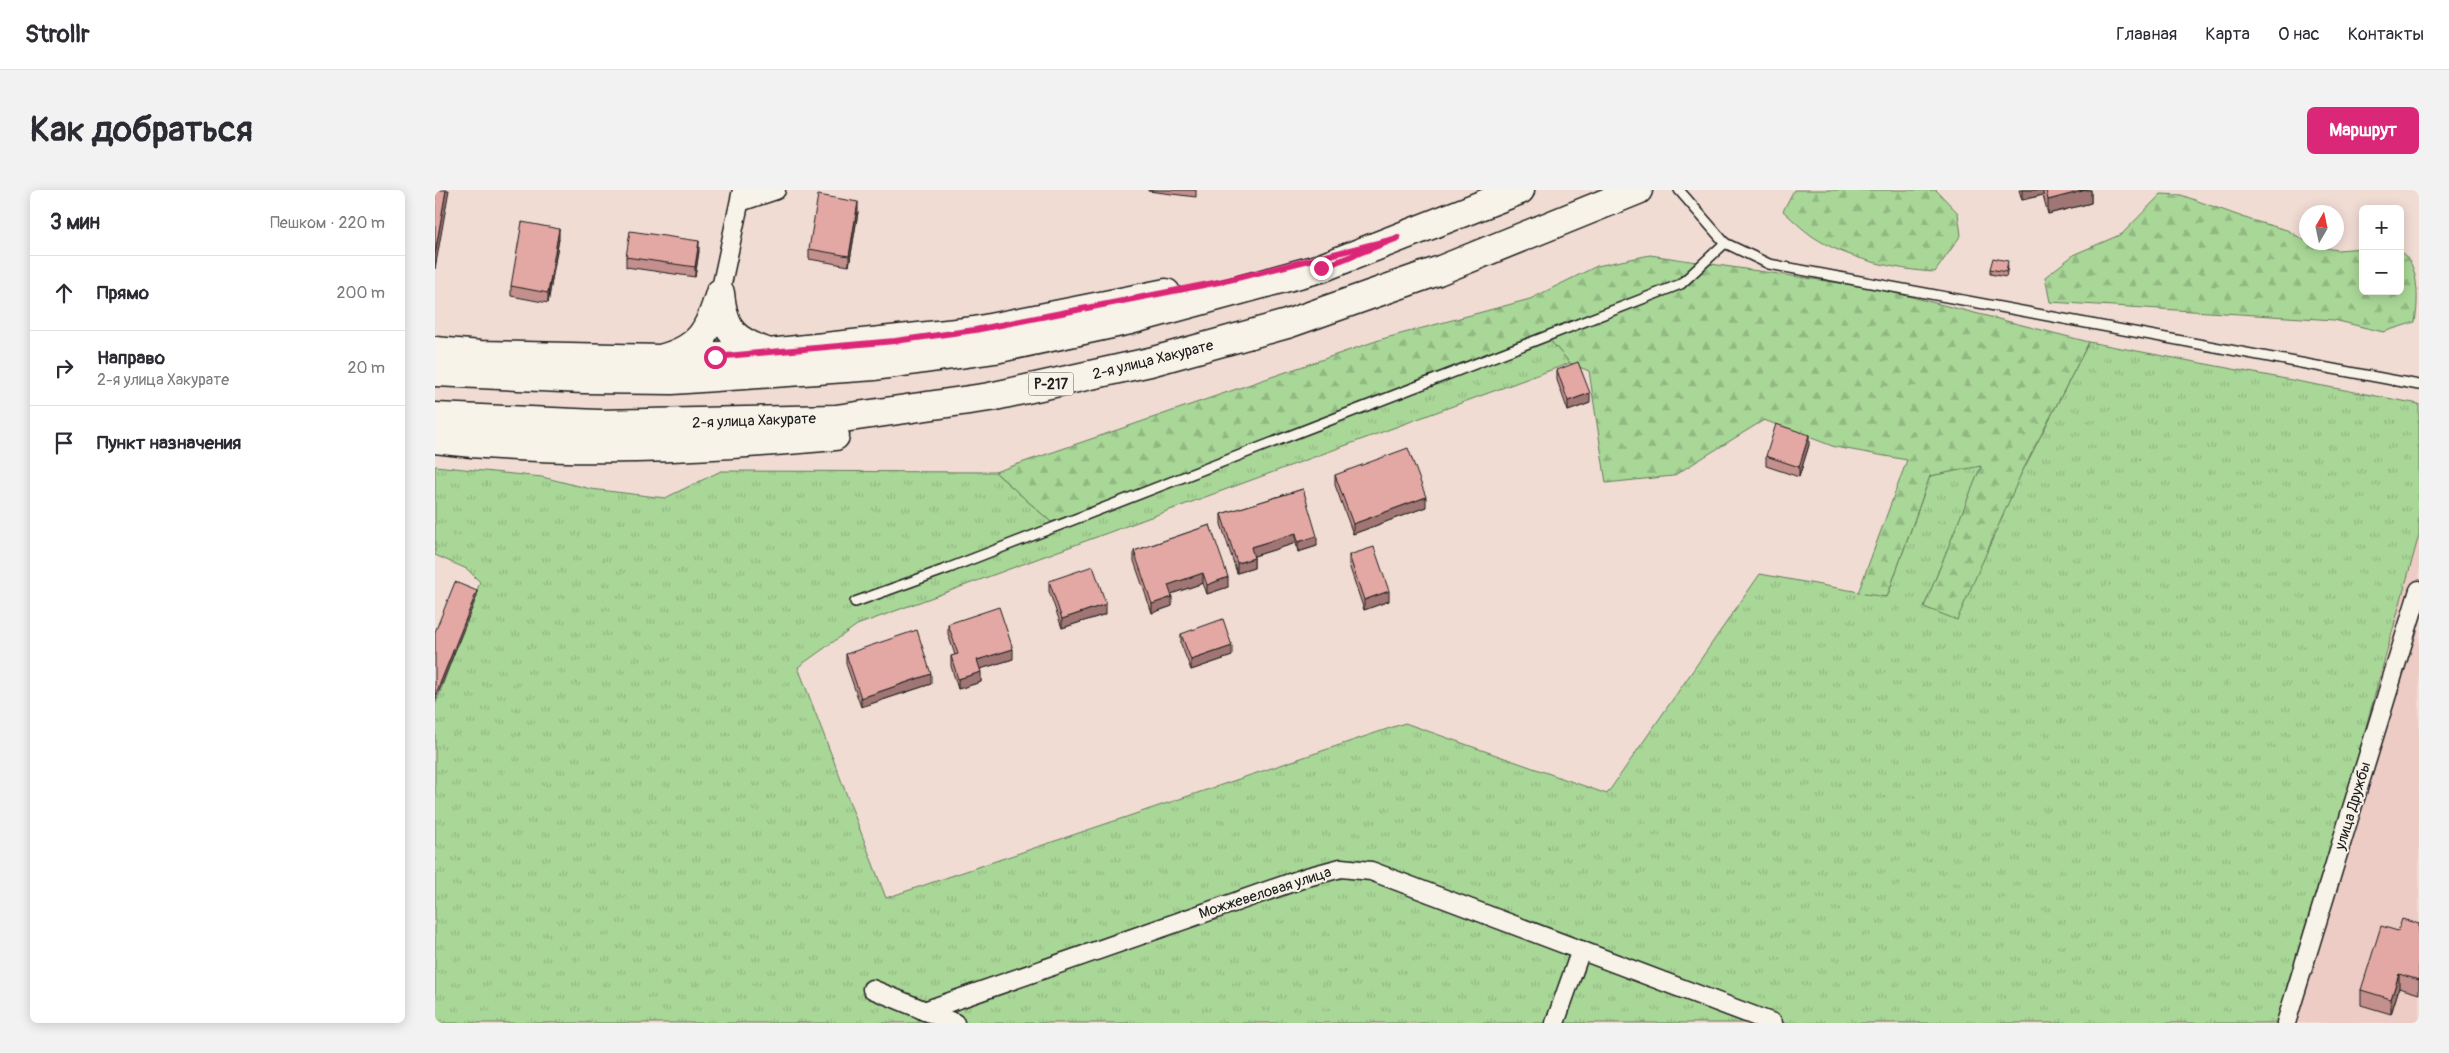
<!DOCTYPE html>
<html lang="ru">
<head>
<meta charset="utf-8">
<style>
	body { margin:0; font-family:Pangolin,sans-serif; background:#f2f2f3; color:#2b2b33 }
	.controls { position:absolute; right:15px; top:15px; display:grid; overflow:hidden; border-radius:8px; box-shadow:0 2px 12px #0003 }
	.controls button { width:45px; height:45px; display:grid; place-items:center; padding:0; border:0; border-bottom:1px solid #e1e1e2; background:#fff; color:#2b2b33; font:25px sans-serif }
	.compass { position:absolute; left:1864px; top:15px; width:45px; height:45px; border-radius:50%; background:#fff; box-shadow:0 2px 12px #0003; rotate:9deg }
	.stop { position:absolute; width:15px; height:15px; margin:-11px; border:4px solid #db2777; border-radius:50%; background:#fff }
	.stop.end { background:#db2777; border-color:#fff; box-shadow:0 1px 5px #0008 }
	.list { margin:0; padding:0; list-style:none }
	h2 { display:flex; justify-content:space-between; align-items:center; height:65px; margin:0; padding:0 20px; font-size:21px }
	h2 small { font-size:16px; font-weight:400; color:#7c7c81 }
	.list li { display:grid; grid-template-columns:32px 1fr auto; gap:15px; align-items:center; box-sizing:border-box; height:75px; padding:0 20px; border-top:1px solid #e1e1e2 }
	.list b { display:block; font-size:19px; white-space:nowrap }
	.list p { margin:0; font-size:16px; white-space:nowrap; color:#7c7c81 }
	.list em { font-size:16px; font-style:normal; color:#7c7c81 }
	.icon { flex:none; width:28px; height:28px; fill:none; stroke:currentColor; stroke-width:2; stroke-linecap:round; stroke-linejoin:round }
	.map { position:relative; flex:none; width:1984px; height:833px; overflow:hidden; border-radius:8px }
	header { display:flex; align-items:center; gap:30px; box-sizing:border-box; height:70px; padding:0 25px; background:#fff; border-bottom:1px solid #e1e1e2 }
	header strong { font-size:24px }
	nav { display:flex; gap:28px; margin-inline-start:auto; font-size:18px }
	.intro { display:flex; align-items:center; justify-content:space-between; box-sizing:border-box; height:120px; padding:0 30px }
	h1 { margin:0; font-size:35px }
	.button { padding:12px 22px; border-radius:8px; background:#db2777; color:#fff; font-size:18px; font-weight:700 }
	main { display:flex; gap:30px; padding:0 30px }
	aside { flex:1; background:#fff; border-radius:8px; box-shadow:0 2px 12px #0003 }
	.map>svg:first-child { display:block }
	.built { fill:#edccc6 }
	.grass { fill:url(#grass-tufts); stroke:#627a5a }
	.forest { fill:url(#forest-firs); stroke:#627a5a }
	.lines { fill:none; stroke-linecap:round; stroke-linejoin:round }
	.lane-casing { stroke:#1c1c1c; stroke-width:12 }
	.street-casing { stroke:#1c1c1c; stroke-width:21 }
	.primary-casing { stroke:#1c1c1c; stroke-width:31 }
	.lane { stroke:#f7f3e8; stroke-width:9 }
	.street { stroke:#f7f3e8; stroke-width:18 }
	.primary { stroke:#f7f3e8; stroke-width:28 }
	.wall { fill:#c3908d; stroke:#1c1c1c }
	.shaded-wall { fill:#9f7673; stroke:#1c1c1c }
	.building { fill:#e3a8a4; stroke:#1c1c1c }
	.route { stroke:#db2777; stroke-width:6 }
	.labels { text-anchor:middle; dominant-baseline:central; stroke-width:4; stroke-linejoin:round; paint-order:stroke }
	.shield { fill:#f7f3e8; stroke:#5e5c59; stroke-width:1 }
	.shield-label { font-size:14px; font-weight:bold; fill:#1c1c1c }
	.street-label { font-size:15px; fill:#1c1c1c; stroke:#f7f3e8 }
</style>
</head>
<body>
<header>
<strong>Strollr</strong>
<nav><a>Главная</a><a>Карта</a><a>О нас</a><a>Контакты</a></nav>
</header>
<div class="intro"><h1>Как добраться</h1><a class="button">Маршрут</a></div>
<main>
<aside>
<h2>3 мин<small>Пешком · 220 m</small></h2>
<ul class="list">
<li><svg class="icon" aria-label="ahead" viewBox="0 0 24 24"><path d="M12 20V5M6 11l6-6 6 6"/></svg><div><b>Прямо</b></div><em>200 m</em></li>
<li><svg class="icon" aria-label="right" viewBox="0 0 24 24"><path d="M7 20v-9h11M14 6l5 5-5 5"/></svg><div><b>Направо</b><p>2-я улица Хакурате</p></div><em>20 m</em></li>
<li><svg class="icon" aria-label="arrive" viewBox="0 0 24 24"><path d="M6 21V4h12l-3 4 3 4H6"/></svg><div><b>Пункт назначения</b></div></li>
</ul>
</aside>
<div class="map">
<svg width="1984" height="833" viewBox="0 0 1984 833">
	<defs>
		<pattern id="grass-tufts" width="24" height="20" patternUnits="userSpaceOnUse" patternTransform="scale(1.25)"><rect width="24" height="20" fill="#a9d797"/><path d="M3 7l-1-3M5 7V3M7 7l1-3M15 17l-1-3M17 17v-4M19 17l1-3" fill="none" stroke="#91b882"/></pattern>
		<pattern id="forest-firs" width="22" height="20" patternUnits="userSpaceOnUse" patternTransform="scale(1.25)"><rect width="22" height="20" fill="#a9d797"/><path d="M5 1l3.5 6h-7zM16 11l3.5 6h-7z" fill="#91b882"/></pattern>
	</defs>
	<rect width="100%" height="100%" fill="#f1dcd4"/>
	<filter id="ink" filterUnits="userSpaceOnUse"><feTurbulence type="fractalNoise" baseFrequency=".02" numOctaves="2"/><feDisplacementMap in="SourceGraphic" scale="10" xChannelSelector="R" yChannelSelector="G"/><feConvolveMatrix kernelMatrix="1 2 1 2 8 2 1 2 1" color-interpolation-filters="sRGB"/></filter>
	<g filter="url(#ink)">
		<path class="built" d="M 1984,345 L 1984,833 L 1842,833 L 1885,703 Z"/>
		<path class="grass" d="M 1114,149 L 1135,173 L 422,435 L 363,477 L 451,708 L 970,533 L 1172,604 L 1325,384 L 1452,407 L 1495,286 L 1547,275 L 1489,417 L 1586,284 L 1654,152 L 1984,214 L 1984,345 L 1885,703 L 1842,833 L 0,833 L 0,516 L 45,392 L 32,379 L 0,365 L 0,276 L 107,287 L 156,299 L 230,308 L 286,281 L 560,282 L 616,332 Z"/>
		<g class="forest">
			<path d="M 1359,0 L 1501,0 L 1523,23 L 1526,45 L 1500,82 C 1461,80 1409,68 1377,46 C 1367,39 1357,29 1348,21 Z"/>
			<path d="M 1726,4 L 1746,5 L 1816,30 L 1852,40 L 1879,56 L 1903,60 L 1928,58 L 1928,101 L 1965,101 L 1965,62 C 1984,71 1984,110 1980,132 L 1948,142 L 1899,130 L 1615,112 L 1610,87 L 1640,64 L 1687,44 Z"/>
			<path d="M 1215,65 L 1445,99 L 1654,152 L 1586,284 L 1522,430 L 1489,417 L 1546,276 L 1495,286 L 1452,407 L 1423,403 L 1472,270 L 1400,257 L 1329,230 L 1238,286 L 1171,293 L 1154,181 L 1135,173 L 1114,149 L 616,332 L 560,282 L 947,149 L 1095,109 L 1162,76 Z"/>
		</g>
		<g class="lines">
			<defs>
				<g id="lane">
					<path d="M 1290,53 L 1334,74 L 1984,195"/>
					<path d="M 420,412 L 514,378 L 1246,94 L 1290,53 L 1244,0"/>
				</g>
				<g id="street">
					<path d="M 305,12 L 341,0"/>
					<path d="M 285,103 L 307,0"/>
					<path d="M 437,799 L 520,833"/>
					<path d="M 489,821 L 872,687 L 906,678 L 936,681 L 1338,833"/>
					<path d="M 1120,833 L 1146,760"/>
					<path d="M 1851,833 L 1984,400"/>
				</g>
				<g id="primary">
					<path d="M 0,161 L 45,165 L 225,169 C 265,159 274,141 285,103 C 289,142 298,150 334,163 L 540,141 L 731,103"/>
					<path d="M 236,168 L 330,164"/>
					<path d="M 0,182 L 149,189 L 237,190 L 440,176 L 560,159 L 695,130 L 886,78 L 1085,0"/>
					<path d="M 0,227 L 163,234 L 401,229 L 555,207 L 715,172 L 852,134 L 1003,81 L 1203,0"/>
					<path d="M 0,249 C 131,265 269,258 400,246"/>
				</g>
			</defs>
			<use href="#lane" class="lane-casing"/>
			<use href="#street" class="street-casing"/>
			<use href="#primary" class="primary-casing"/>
			<use href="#lane" class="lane"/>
			<use href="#street" class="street"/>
			<use href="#primary" class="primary"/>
		</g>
		<g class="wall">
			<path d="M 713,0 L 761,0 L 761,7 L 713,1 Z"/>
			<path d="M 1584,0 L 1656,0 L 1656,13 L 1613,24 L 1608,5 L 1587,10 Z"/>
			<path d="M 423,22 L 414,76 L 374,69 L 374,59 Z"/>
			<path d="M 124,49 L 113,113 L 76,106 L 76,96 Z"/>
			<path d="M 264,61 L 260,87 L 191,77 L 191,67 Z"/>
			<path d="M 1573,76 L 1571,87 L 1555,84 L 1555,79 Z"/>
			<path d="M 1122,180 L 1155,213 L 1133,221 L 1122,190 Z"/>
			<path d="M 1374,255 L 1364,287 L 1331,276 L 1331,266 Z"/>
			<path d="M 900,285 L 991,317 L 918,344 L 900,295 Z"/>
			<path d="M 868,299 L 882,356 L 863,362 L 861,353 L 819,366 L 819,378 L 802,383 L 786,334 L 786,324 Z"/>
			<path d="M 775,335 L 793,397 L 772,404 L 768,393 L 736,404 L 737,416 L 717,423 L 699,371 L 699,361 Z"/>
			<path d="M 914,365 L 954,411 L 929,420 L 914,375 Z"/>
			<path d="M 614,391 L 671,424 L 627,438 L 614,401 Z"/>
			<path d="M 513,434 L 578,469 L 545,479 L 546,492 L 523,499 L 516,476 L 516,466 L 520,465 L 513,444 Z"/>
			<path d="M 746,444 L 797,466 L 756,480 L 746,454 Z"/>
			<path d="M 411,464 L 496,494 L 426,517 L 411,474 Z"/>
			<path d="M 1984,734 L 1984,804 L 1964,798 L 1956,824 L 1926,815 L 1926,800 L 1963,741 Z"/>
		</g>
		<g class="shaded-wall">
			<path d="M 11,0 L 14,0 L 0,79 L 0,64 Z"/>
			<path d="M 1587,0 L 1608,0 L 1608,5 L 1587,10 Z"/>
			<path d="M 1651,0 L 1656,0 L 1656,13 L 1613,24 L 1613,10 Z"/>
			<path d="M 423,12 L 423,22 L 414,76 L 414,66 Z"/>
			<path d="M 124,39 L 124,49 L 113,113 L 113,103 Z"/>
			<path d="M 264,51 L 264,61 L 260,87 L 260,77 Z"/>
			<path d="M 1155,203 L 1155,213 L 1133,221 L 1133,211 Z"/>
			<path d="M 1374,245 L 1374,255 L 1364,287 L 1364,277 Z"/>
			<path d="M 991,307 L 991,317 L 918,344 L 918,334 Z"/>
			<path d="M 861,343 L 861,353 L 816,367 L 816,357 Z"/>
			<path d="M 882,346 L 882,356 L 863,362 L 863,352 Z"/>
			<path d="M 819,368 L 819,378 L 802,383 L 802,373 Z"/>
			<path d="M 768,383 L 768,393 L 733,405 L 733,395 Z"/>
			<path d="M 793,387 L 793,397 L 772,404 L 772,395 Z"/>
			<path d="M 42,401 L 42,406 L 0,511 L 0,506 Z"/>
			<path d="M 954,401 L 954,411 L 929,420 L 929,410 Z"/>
			<path d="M 737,407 L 737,416 L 717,423 L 717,414 Z"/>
			<path d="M 671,414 L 671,424 L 627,438 L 627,429 Z"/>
			<path d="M 797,456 L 797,466 L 756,480 L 756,470 Z"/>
			<path d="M 578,459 L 578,469 L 542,480 L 542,470 Z"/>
			<path d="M 546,482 L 546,492 L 523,499 L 523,489 Z"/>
			<path d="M 496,484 L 496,494 L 426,517 L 426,508 Z"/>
			<path d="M 1964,784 L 1964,798 L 1956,824 L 1956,809 Z"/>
		</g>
		<g class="building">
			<path d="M 0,0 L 11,0 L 0,64 Z"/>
			<path d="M 1611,0 L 1651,0 L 1613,10 Z"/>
			<path d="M 383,5 L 423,12 L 414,66 L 374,59 Z"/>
			<path d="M 87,32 L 124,39 L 113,103 L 76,96 Z"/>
			<path d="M 195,41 L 264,51 L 260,77 L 191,67 Z"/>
			<path d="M 1558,68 L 1573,71 L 1571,82 L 1555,79 Z"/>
			<path d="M 1143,172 L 1155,203 L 1133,211 L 1122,180 Z"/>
			<path d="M 1341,234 L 1374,245 L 1364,277 L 1331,266 Z"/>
			<path d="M 973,258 L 991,307 L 918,334 L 900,285 Z"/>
			<path d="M 868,299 L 882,346 L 863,352 L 861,343 L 816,357 L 819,368 L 802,373 L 786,324 Z"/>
			<path d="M 775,335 L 793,387 L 772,395 L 768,383 L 733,395 L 737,407 L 717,414 L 699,361 Z"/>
			<path d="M 939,357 L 954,401 L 929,410 L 914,365 Z"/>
			<path d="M 658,376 L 671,414 L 627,429 L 614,391 Z"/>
			<path d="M 20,392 L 42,401 L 0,506 L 0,442 Z"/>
			<path d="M 564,417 L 578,459 L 542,470 L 546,482 L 523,489 L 516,466 L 523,464 L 513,434 Z"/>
			<path d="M 788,429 L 797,456 L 756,470 L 746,444 Z"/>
			<path d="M 482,440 L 496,484 L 426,508 L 411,464 Z"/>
			<path d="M 1967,729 L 1984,734 L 1984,790 L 1964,784 L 1956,809 L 1926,800 L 1946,736 L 1963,741 Z"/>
		</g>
	</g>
	<g class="lines" filter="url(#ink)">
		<path class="route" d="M 280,167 L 460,151 L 540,140 L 794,90 L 963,48 L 886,78"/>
	</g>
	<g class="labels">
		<rect class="shield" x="593.5" y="182.5" width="45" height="23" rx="4"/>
		<g class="shield-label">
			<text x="616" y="194">Р-217</text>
		</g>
		<g class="street-label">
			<text transform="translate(718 170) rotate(-14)">2-я улица Хакурате</text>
			<text transform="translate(319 231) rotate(-2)">2-я улица Хакурате</text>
			<text transform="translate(1918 616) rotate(-73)">улица Дружбы</text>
			<text transform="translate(830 703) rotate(-18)">Можжевеловая улица</text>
		</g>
	</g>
</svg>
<div class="controls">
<button>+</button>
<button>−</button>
</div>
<svg class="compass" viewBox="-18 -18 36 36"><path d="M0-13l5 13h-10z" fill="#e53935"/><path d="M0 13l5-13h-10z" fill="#7c7c81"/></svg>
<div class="stop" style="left:280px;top:167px"></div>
<div class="stop end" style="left:886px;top:78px"></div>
</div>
</main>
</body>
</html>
